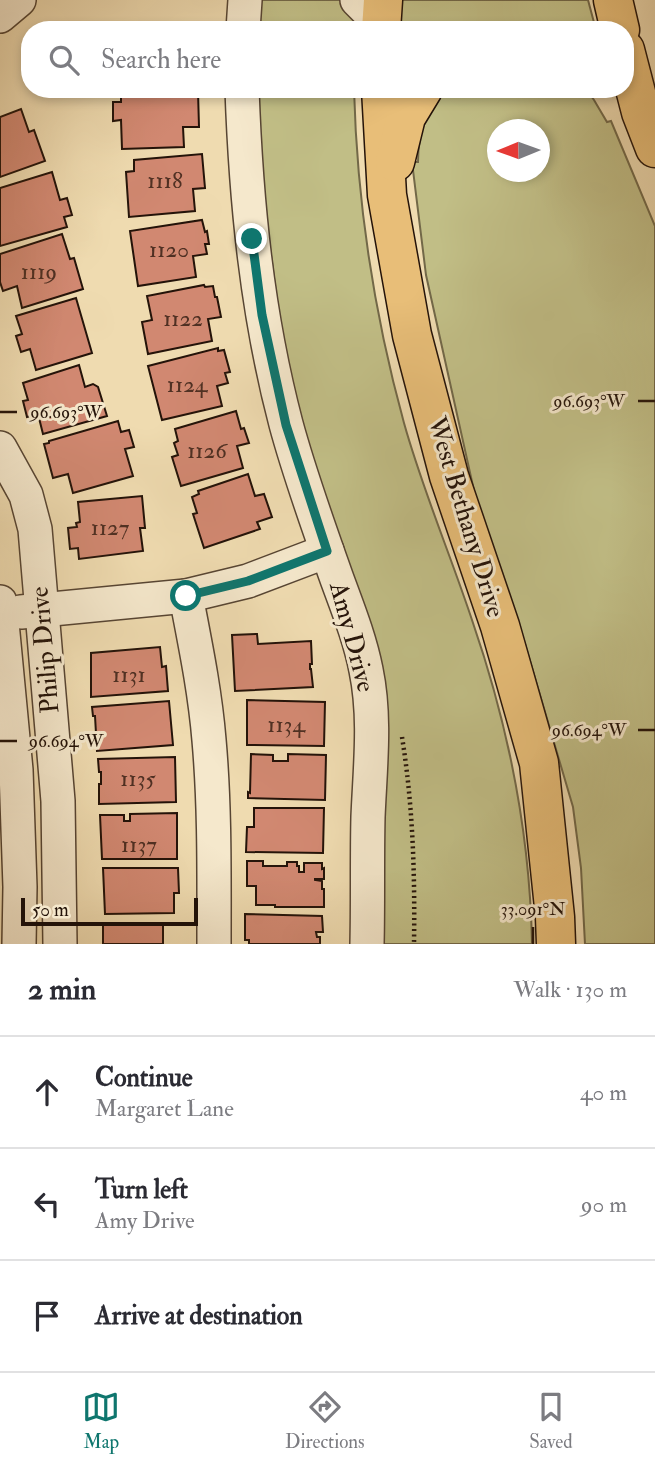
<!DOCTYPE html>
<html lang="en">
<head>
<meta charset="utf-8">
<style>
	body { margin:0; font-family:"IM FELL Double Pica",serif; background:#f2f2f3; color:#2b2b33 }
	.compass { position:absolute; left:487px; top:119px; width:63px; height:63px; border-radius:50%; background:#fff; box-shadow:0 4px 10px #0003; rotate:269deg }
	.scale { position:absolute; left:21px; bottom:18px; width:177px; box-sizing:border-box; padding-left:7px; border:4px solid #241309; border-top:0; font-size:19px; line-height:24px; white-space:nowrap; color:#241309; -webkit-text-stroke:5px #f5e8cc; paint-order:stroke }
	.stop { position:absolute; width:21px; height:21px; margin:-16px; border:5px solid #0f766e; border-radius:50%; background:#fff }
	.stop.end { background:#0f766e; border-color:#fff; box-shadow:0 2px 7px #0008 }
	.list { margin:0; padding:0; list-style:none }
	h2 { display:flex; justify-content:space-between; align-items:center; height:91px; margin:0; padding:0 28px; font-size:30px }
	h2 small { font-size:23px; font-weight:400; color:#7c7c81 }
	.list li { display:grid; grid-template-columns:46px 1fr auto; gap:21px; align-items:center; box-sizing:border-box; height:112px; padding:0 28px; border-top:2px solid #e1e1e2 }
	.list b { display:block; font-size:26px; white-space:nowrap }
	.list p { margin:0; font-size:23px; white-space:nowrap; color:#7c7c81 }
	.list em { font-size:23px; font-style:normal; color:#7c7c81 }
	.icon { flex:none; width:38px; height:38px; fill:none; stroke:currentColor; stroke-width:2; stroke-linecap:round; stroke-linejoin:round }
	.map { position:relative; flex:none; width:655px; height:944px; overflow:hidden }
	.search { position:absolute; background:#fff; box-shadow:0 4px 10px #0003; left:21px; right:21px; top:21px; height:77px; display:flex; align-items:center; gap:18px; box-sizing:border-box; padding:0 24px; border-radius:28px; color:#7c7c81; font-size:26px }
	.sheet { height:427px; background:#fff }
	nav { display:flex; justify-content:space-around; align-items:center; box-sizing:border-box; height:98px; border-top:2px solid #e1e1e2; background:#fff; font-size:19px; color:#7c7c81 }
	nav a { display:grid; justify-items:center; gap:4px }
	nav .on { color:#0f766e }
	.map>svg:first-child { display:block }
	.green { fill:#c1be86; stroke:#726848; stroke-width:2; fill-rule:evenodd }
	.building { fill:#d18871; stroke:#241309; stroke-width:2 }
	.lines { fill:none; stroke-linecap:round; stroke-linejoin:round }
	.minor-casing { stroke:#574533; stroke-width:36 }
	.major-casing { stroke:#241309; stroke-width:41 }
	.path { stroke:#241309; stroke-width:4.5; stroke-dasharray:2 3.5; stroke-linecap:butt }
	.minor { stroke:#f5e8cc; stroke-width:33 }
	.major { stroke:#e8be78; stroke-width:38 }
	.route { stroke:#0f766e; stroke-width:9 }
	.ticks { fill:none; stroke:#241309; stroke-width:2.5 }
	.labels { text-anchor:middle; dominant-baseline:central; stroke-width:6; stroke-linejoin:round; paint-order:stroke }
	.number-label { font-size:23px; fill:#4f3023 }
	.street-label { font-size:26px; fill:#241309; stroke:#f5e8cc }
	.ticks-label { font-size:18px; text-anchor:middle; fill:#241309; stroke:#f5e8cc; stroke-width:6; stroke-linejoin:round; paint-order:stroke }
</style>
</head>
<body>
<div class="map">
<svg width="655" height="944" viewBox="0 0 655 944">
	<rect width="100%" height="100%" fill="#efdbb0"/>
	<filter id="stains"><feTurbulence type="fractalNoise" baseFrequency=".00286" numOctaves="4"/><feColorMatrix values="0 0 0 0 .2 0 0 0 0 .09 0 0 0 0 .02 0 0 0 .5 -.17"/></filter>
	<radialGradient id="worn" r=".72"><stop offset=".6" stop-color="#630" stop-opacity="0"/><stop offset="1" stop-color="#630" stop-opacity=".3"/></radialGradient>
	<g class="green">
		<path d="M 252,0 L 358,0 L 356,30 L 251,30 Z"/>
		<path d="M 400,0 L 588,0 L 596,30 L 548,30 L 527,25 L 511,25 L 478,30 L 398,30 Z"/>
		<path d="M 249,89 L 354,89 C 357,202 374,314 404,423 C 423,491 451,556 473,623 C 508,725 530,835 532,944 L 376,944 L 378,699 L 293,421 Z"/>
		<path d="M 445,89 L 586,89 L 594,100 L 607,122 L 611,121 L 655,226 L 655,944 L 585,944 L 581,868 L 573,807 L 525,644 L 479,513 L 426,275 L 412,162 L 418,162 C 418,131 426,113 445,89 ZM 498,130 L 540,130 L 540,172 L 498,172 Z"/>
	</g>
	<g class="building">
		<path d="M 129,24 L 200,25 L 200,30 L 129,30 Z"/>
		<path d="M 198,91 L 199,127 L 183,127 L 184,147 L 122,149 L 121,120 L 113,121 L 113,102 L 121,102 L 121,92 Z"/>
		<path d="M 21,109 L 29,132 L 34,130 L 45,161 L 0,177 L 0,117 Z"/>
		<path d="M 202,154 L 205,188 L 193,189 L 195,211 L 129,217 L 126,172 L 134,171 L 134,160 Z"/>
		<path d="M 52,172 L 60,200 L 67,198 L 72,215 L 64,217 L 67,227 L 0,246 L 0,188 Z"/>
		<path d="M 202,220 L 205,232 L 207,231 L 209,244 L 205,244 L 207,254 L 193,256 L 196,277 L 138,286 L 130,231 Z"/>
		<path d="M 62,234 L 70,259 L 74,258 L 83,289 L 22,308 L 17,286 L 3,291 L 0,282 L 0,254 Z"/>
		<path d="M 204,285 L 205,287 L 213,286 L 215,297 L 217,297 L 221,317 L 208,319 L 212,341 L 148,354 L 142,322 L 152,320 L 147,296 Z"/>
		<path d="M 76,298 L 92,353 L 36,370 L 30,349 L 21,352 L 16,336 L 22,334 L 16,316 Z"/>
		<path d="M 218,348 L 218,351 L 224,350 L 230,372 L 225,373 L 228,383 L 217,386 L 222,406 L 162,420 L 148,366 Z"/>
		<path d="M 79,365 L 85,387 L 93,384 L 98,387 L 107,416 L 43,434 L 38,414 L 27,417 L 23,401 L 28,400 L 23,383 Z"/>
		<path d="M 236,411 L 241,429 L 244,428 L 249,443 L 237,446 L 243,468 L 181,486 L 172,457 L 178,455 L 174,443 L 178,441 L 175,429 Z"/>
		<path d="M 118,421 L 121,432 L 129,430 L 134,447 L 125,449 L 133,476 L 73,493 L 68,474 L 53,478 L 44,444 L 49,443 L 49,441 Z"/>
		<path d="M 248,474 L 255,496 L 264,494 L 272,517 L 257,522 L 260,529 L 204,548 L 193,514 L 197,513 L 192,497 L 199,494 L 198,491 Z"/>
		<path d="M 142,496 L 145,528 L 140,528 L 143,551 L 79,559 L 78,548 L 70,549 L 68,528 L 77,527 L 76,523 L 80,522 L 78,502 Z"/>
		<path d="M 257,634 L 258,644 L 311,641 L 312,664 L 310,664 L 310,669 L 311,669 L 313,687 L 235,691 L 232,635 Z"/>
		<path d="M 160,647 L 162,667 L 166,666 L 168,691 L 91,697 L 91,653 Z"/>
		<path d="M 247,700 L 325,702 L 324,746 L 247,745 Z"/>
		<path d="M 169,701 L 173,745 L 97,751 L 95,716 L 93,716 L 92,707 Z"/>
		<path d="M 251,754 L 273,755 L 273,761 L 288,761 L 288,754 L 326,755 L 325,800 L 248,798 L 248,792 L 250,793 Z"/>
		<path d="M 175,757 L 176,802 L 99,804 L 99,784 L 101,784 L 101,772 L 99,772 L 98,759 Z"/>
		<path d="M 254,808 L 324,808 L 323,853 L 246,852 L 247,827 L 254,827 Z"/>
		<path d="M 177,813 L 177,859 L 102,859 L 100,815 L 124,815 L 124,821 L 130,821 L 130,814 Z"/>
		<path d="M 247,861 L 263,861 L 263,866 L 287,866 L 287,862 L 297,862 L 297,866 L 299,866 L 299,872 L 304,872 L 304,863 L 322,863 L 322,869 L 324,868 L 324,879 L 315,879 L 315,880 L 322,881 L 322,889 L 324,889 L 324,907 L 275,907 L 275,905 L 256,905 L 256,886 L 247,886 Z"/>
		<path d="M 103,868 L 178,868 L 179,893 L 174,893 L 174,913 L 105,914 Z"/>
		<path d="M 245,914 L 322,916 L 323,932 L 316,932 L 317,937 L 320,937 L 320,944 L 249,944 L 249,940 L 245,940 Z"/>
		<path d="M 103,923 L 163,924 L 163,944 L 103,944 Z"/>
	</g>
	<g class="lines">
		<defs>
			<g id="minor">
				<path d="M 357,0 L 381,24"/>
				<path d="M 0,16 L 19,0"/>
				<path d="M 243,30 L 245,0"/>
				<path d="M 242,89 C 246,202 257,314 286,424 C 300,476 319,528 337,579 C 348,609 360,639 366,670 C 376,718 370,768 368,817 C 367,859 368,902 367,944"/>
				<path d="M 0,448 L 26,495 L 35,529 L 58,801 L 60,944"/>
				<path d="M 186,596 C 195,643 205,691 209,740 C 215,807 214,876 214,944"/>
				<path d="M 0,602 L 16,770 L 20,887 L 19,944"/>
				<path d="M 21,612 L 186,596 L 248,581 L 327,551"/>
			</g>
			<g id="major">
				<path d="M 613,0 L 620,30"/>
				<path d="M 381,30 L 383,0"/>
				<path d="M 625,50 L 641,112 L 655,148"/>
				<path d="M 381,89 L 387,195 L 412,335 L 449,476 L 500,626 L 539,763 L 555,917 L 556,944"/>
				<path d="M 395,162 L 406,117 L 423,89"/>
			</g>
		</defs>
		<use href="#minor" class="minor-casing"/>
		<use href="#major" class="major-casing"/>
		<path class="path" d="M 402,737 C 413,805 415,875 414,944"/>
		<use href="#minor" class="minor"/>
		<use href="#major" class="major"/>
	</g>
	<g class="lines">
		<path class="route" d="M 186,596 L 248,581 L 327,551 L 286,425 L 262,315 L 252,239"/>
	</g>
	<path class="ticks" d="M 638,401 L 655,401M 0,412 L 17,412M 638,730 L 655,730M 0,741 L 17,741M 533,927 L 533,944"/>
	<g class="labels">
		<g class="number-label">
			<text x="165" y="180">1118</text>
			<text x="169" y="249">1120</text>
			<text x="39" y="271">1119</text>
			<text x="183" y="318">1122</text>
			<text x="187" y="384">1124</text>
			<text x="207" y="450">1126</text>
			<text x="110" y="527">1127</text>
			<text x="129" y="674">1131</text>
			<text x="286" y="724">1134</text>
			<text x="138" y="778">1135</text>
			<text x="139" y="844">1137</text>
		</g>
		<g class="street-label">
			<text transform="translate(466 517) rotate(73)">West Bethany Drive</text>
			<text transform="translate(352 637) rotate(75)">Amy Drive</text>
			<text transform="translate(45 650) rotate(-95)">Philip Drive</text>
		</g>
	</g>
	<g class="ticks-label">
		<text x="589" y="407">96.693°W</text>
		<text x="66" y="418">96.693°W</text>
		<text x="589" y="736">96.694°W</text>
		<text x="66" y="747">96.694°W</text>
		<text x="533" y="915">33.091°N</text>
	</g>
	<rect width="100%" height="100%" filter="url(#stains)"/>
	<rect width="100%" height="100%" fill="url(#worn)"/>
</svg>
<svg class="compass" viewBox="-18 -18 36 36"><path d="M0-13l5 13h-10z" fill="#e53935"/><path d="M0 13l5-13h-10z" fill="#7c7c81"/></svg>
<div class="scale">50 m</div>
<div class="stop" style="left:186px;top:596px"></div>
<div class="stop end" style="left:252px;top:239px"></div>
<div class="search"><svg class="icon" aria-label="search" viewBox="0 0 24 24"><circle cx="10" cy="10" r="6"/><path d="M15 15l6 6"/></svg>Search here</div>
</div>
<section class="sheet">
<h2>2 min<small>Walk · 130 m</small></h2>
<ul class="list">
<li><svg class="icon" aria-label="ahead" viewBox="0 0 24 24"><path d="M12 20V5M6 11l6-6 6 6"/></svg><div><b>Continue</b><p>Margaret Lane</p></div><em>40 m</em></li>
<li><svg class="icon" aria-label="left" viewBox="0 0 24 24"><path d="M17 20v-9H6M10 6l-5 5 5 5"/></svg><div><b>Turn left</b><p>Amy Drive</p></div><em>90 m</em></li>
<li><svg class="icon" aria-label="arrive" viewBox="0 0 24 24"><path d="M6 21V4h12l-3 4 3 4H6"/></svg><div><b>Arrive at destination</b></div></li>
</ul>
</section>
<nav>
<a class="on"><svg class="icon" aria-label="map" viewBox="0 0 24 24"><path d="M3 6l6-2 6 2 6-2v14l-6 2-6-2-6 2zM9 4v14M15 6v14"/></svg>Map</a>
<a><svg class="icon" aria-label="directions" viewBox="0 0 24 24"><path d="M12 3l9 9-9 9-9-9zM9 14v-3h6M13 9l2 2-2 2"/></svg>Directions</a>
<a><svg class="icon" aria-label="saved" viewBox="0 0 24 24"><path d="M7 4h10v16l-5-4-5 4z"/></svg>Saved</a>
</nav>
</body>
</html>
